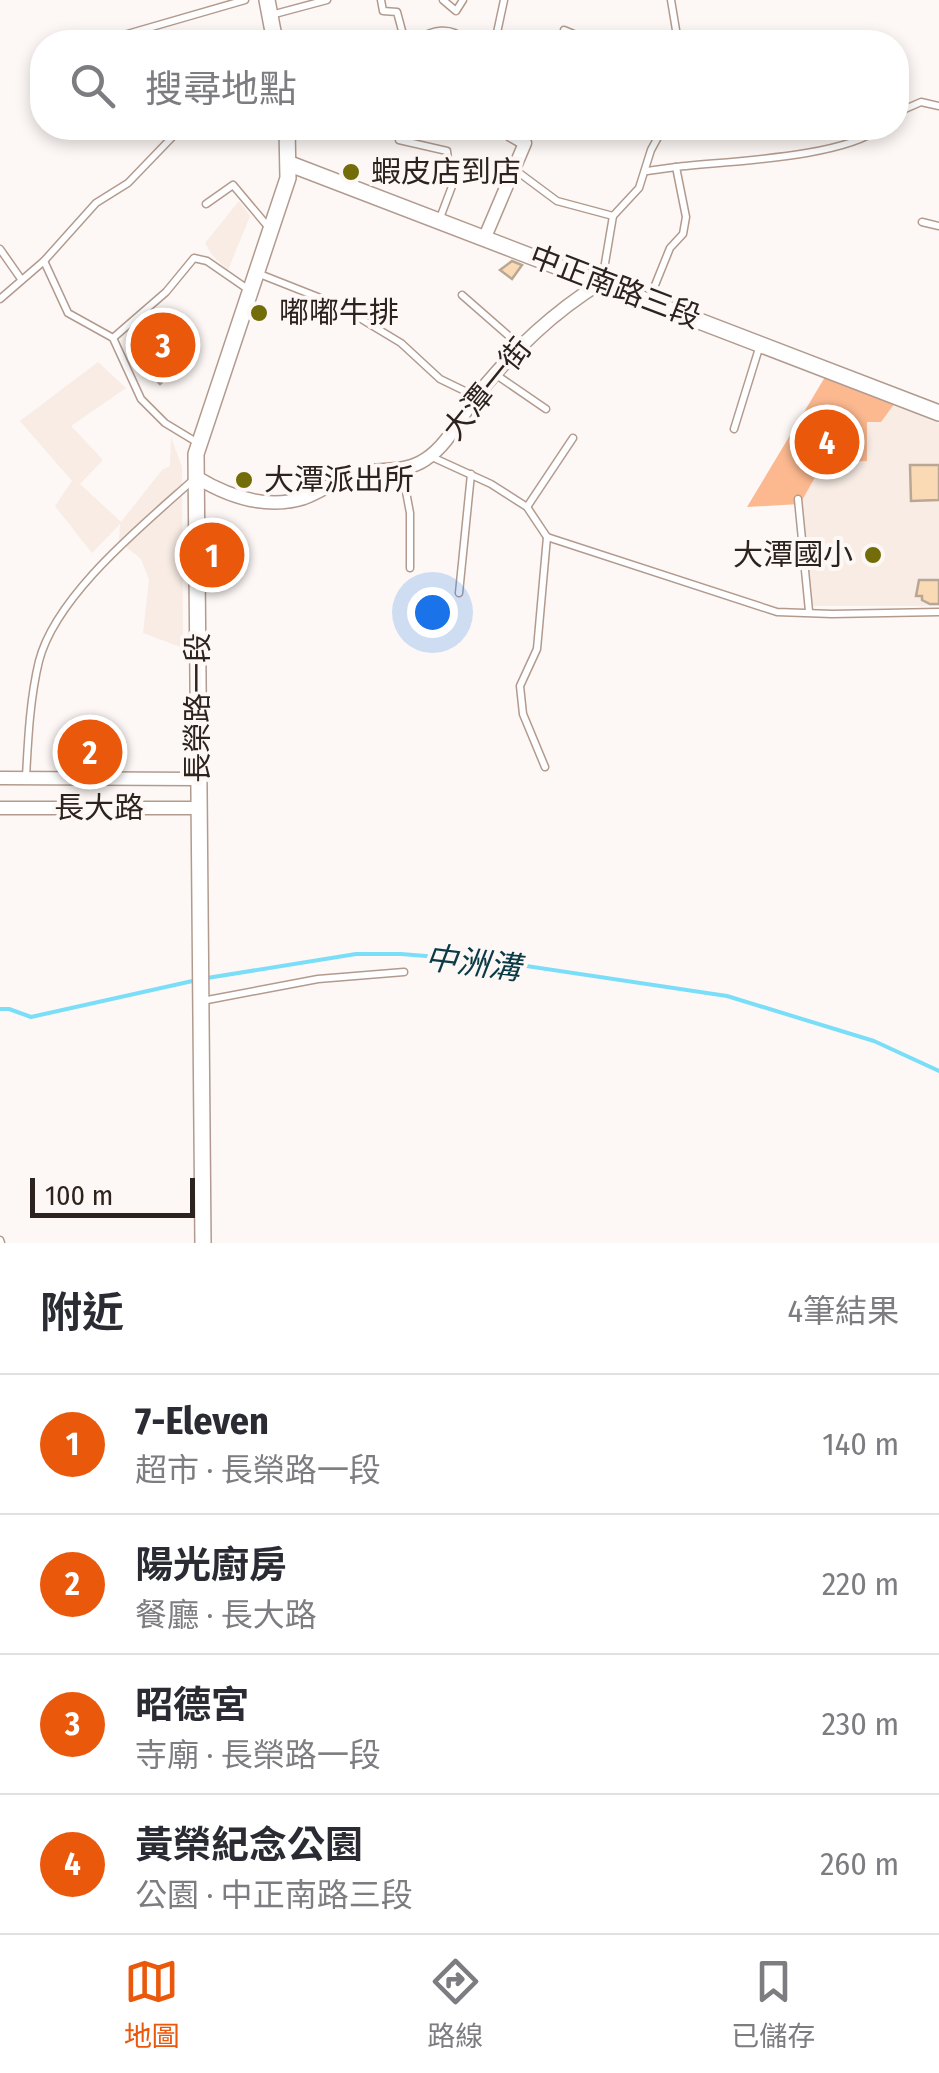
<!DOCTYPE html>
<html lang="zh-TW">
<head>
<meta charset="utf-8">
<style>
	body { margin:0; font-family:"Fira Sans Condensed","Noto Sans TC",sans-serif; background:#f2f2f3; color:#2b2b33 }
	.scale { position:absolute; left:30px; bottom:25px; width:165px; box-sizing:border-box; padding-left:10px; border:5px solid #2c231e; border-top:0; font-size:28px; line-height:35px; white-space:nowrap; color:#2c231e; -webkit-text-stroke:8px #fdf8f5; paint-order:stroke }
	.you { position:absolute; left:432px; top:612px; width:35px; height:35px; margin:-25px; border:8px solid #fff; border-radius:50%; background:#1a73e8; box-shadow:0 0 0 15px #1a73e833 }
	.badge { display:grid; place-items:center; width:65px; height:65px; border-radius:50%; background:#ea580c; color:#fff; font-size:32px; font-weight:700 }
	.pin { position:absolute; translate:-50% -50%; border:5px solid #fff; box-shadow:0 2px 10px #0006 }
	.list { margin:0; padding:0; list-style:none }
	h2 { display:flex; justify-content:space-between; align-items:center; height:130px; margin:0; padding:0 40px; font-size:42px }
	h2 small { font-size:32px; font-weight:400; color:#7c7c81 }
	.list li { display:grid; grid-template-columns:65px 1fr auto; gap:30px; align-items:center; box-sizing:border-box; height:140px; padding:0 40px; border-top:2px solid #e1e1e2 }
	.list b { display:block; font-size:38px; white-space:nowrap }
	.list p { margin:0; font-size:32px; white-space:nowrap; color:#7c7c81 }
	.list em { font-size:32px; font-style:normal; color:#7c7c81 }
	.icon { flex:none; width:55px; height:55px; fill:none; stroke:currentColor; stroke-width:2; stroke-linecap:round; stroke-linejoin:round }
	.map { position:relative; flex:none; width:939px; height:1243px; overflow:hidden }
	.search { position:absolute; background:#fff; box-shadow:0 5px 15px #0003; left:30px; right:30px; top:30px; height:110px; display:flex; align-items:center; gap:25px; box-sizing:border-box; padding:0 35px; border-radius:40px; color:#7c7c81; font-size:38px }
	.sheet { height:690px; background:#fff }
	nav { display:flex; justify-content:space-around; align-items:center; box-sizing:border-box; height:140px; border-top:2px solid #e1e1e2; background:#fff; font-size:28px; color:#7c7c81 }
	nav a { display:grid; justify-items:center; gap:5px }
	nav .on { color:#ea580c }
	.map>svg:first-child { display:block }
	.built { fill:#f8ece4 }
	.green { fill:#fcb990 }
	.lines { fill:none; stroke-linecap:round; stroke-linejoin:round }
	.stream { stroke:#7bdef8; stroke-width:4 }
	.building { fill:#f9dab5; stroke:#b8a794; stroke-width:2.5 }
	.service-casing { stroke:#b29b8e; stroke-width:9 }
	.minor-casing { stroke:#b29b8e; stroke-width:15 }
	.tertiary-casing { stroke:#b29b8e; stroke-width:18 }
	.service { stroke:#fff; stroke-width:6 }
	.minor { stroke:#fff; stroke-width:12 }
	.tertiary { stroke:#fff; stroke-width:15 }
	.poi-dot { fill:#726c09; stroke:#fdf8f5; stroke-width:4 }
	.labels { text-anchor:middle; dominant-baseline:central; stroke-width:8; stroke-linejoin:round; paint-order:stroke }
	.poi-label { font-size:30px; fill:#2c231e; stroke:#fdf8f5; text-anchor:start }
	.street-label { font-size:30px; fill:#2c231e; stroke:#fdf8f5 }
	.water-label { font-size:32px; font-style:italic; fill:#0b3b46; stroke:#fdf8f5 }
</style>
</head>
<body>
<div class="map">
<svg width="939" height="1243" viewBox="0 0 939 1243">
	<rect width="100%" height="100%" fill="#fdf8f5"/>
	<g class="built">
		<path d="M 239,201 L 250,216 L 228,270 L 212,255 L 205,243 Z"/>
		<path d="M 98,362 L 126,388 L 71,426 L 103,460 L 80,484 L 121,522 L 162,470 L 170,466 L 171,437 L 182,467 L 183,648 L 143,633 L 149,580 L 141,559 L 119,541 L 120,524 L 92,553 L 55,506 L 72,481 L 20,421 Z"/>
		<path d="M 895,403 L 939,423 L 939,606 L 812,606 L 800,504 L 823,463 L 867,422 Z"/>
	</g>
	<path class="green" d="M 825,377 L 895,403 L 881,422 L 867,422 L 867,461 L 823,463 L 800,504 L 747,507 Z"/>
	<g class="lines">
		<g class="stream">
			<path d="M 207,978 L 356,954 L 401,954 L 500,962 L 727,996 L 874,1041 L 939,1071"/>
			<path d="M 0,1009 L 9,1009 L 31,1017 L 197,980"/>
		</g>
	</g>
	<g class="building">
		<path d="M 512,261 L 522,265 L 512,279 L 500,270 Z"/>
		<path d="M 164,332 L 188,358 L 160,384 L 135,358 Z"/>
		<path d="M 910,465 L 939,465 L 939,500 L 911,501 Z"/>
		<path d="M 919,580 L 939,580 L 939,604 L 930,604 L 922,600 L 922,596 L 916,596 Z"/>
	</g>
	<g class="lines">
		<defs>
			<g id="service">
				<path d="M 381,0 L 383,11 L 397,12 L 405,42"/>
				<path d="M 443,0 L 456,11 L 463,0"/>
				<path d="M 671,0 L 678,42"/>
				<path d="M 271,15 L 327,0"/>
				<path d="M 564,30 L 593,42"/>
				<path d="M 124,35 L 245,0"/>
				<path d="M 495,42 L 504,0"/>
				<path d="M 896,113 L 921,102 L 939,106"/>
				<path d="M 399,140 L 447,151 L 449,168 L 457,173 L 514,169 L 557,201 L 613,216"/>
				<path d="M 647,171 L 676,167"/>
				<path d="M 206,204 L 233,185 L 270,229"/>
				<path d="M 440,218 L 457,173"/>
				<path d="M 922,222 L 939,226"/>
				<path d="M 0,249 L 21,279"/>
				<path d="M 44,261 L 68,313 L 113,338 L 141,399 L 165,423 L 198,443"/>
				<path d="M 257,273 L 338,305 L 401,343 L 440,379 L 475,396"/>
				<path d="M 602,281 L 613,216 L 639,188 L 651,150 L 663,128"/>
				<path d="M 462,295 L 519,345"/>
				<path d="M 0,299 L 44,261 L 96,203 L 128,183 L 181,128"/>
				<path d="M 649,300 L 670,248 L 683,234 L 686,217 L 676,167 C 728,161 842,158 880,128"/>
				<path d="M 113,338 L 166,292 L 194,258 L 207,261 L 249,290"/>
				<path d="M 495,374 L 546,409"/>
				<path d="M 734,429 L 760,345"/>
				<path d="M 432,457 L 491,484 L 527,507 L 547,537"/>
				<path d="M 402,470 L 410,513 L 410,568"/>
				<path d="M 798,499 L 809,611"/>
				<path d="M 527,507 L 573,438"/>
				<path d="M 547,537 L 777,612 L 832,614 L 939,612"/>
				<path d="M 199,584 L 210,576 L 235,540"/>
				<path d="M 459,593 L 471,474"/>
				<path d="M 545,767 L 523,714 L 520,686 L 537,649 L 547,537"/>
				<path d="M 26,777 C 28,739 30,698 39,661 C 56,595 143,525 193,480"/>
				<path d="M 202,1001 L 318,979 L 404,972"/>
				<path d="M 0,1240 L 1,1243"/>
			</g>
			<g id="minor">
				<path d="M 418,42 C 434,33 449,29 463,42"/>
				<path d="M 485,237 L 525,143 L 511,135 L 505,128"/>
				<path d="M 196,477 C 229,497 266,510 304,498 C 321,492 336,480 353,475 C 377,466 403,475 426,459 C 449,444 461,415 478,394 C 515,349 552,313 602,282"/>
				<path d="M 0,778 L 198,779"/>
				<path d="M 0,808 L 198,808"/>
			</g>
			<g id="tertiary">
				<path d="M 267,0 L 275,42"/>
				<path d="M 290,164 L 939,413"/>
				<path d="M 203,1243 L 196,454 L 288,178 L 287,128"/>
			</g>
		</defs>
		<use href="#service" class="service-casing"/>
		<use href="#minor" class="minor-casing"/>
		<use href="#tertiary" class="tertiary-casing"/>
		<use href="#service" class="service"/>
		<use href="#minor" class="minor"/>
		<use href="#tertiary" class="tertiary"/>
	</g>
	<g class="poi-dot">
		<circle cx="351" cy="172" r="10"/>
		<circle cx="259" cy="313" r="10"/>
		<circle cx="244" cy="480" r="10"/>
		<circle cx="873" cy="555" r="10"/>
	</g>
	<g class="labels">
		<g class="poi-label">
			<text x="371" y="172">蝦皮店到店</text>
			<text x="279" y="313">嘟嘟牛排</text>
			<text x="264" y="480">大潭派出所</text>
			<text x="853" y="555" text-anchor="end">大潭國小</text>
		</g>
		<g class="street-label">
			<text transform="translate(615 287) rotate(21)">中正南路三段</text>
			<text transform="translate(487 389) rotate(-51)">大潭一街</text>
			<text transform="translate(198 708) rotate(-90)">長榮路一段</text>
			<text x="99" y="808">長大路</text>
		</g>
		<g class="water-label">
			<text transform="translate(473 963) rotate(7)">中洲溝</text>
		</g>
	</g>
</svg>
<div class="scale">100 m</div>
<div class="you"></div>
<div class="pin badge" style="left:212px;top:555px">1</div>
<div class="pin badge" style="left:90px;top:752px">2</div>
<div class="pin badge" style="left:163px;top:345px">3</div>
<div class="pin badge" style="left:827px;top:442px">4</div>
<div class="search"><svg class="icon" aria-label="search" viewBox="0 0 24 24"><circle cx="10" cy="10" r="6"/><path d="M15 15l6 6"/></svg>搜尋地點</div>
</div>
<section class="sheet">
<h2>附近<small>4筆結果</small></h2>
<ul class="list">
<li><span class="badge">1</span><div><b>7-Eleven</b><p>超市 · 長榮路一段</p></div><em>140 m</em></li>
<li><span class="badge">2</span><div><b>陽光廚房</b><p>餐廳 · 長大路</p></div><em>220 m</em></li>
<li><span class="badge">3</span><div><b>昭德宮</b><p>寺廟 · 長榮路一段</p></div><em>230 m</em></li>
<li><span class="badge">4</span><div><b>黃榮紀念公園</b><p>公園 · 中正南路三段</p></div><em>260 m</em></li>
</ul>
</section>
<nav>
<a class="on"><svg class="icon" aria-label="map" viewBox="0 0 24 24"><path d="M3 6l6-2 6 2 6-2v14l-6 2-6-2-6 2zM9 4v14M15 6v14"/></svg>地圖</a>
<a><svg class="icon" aria-label="directions" viewBox="0 0 24 24"><path d="M12 3l9 9-9 9-9-9zM9 14v-3h6M13 9l2 2-2 2"/></svg>路線</a>
<a><svg class="icon" aria-label="saved" viewBox="0 0 24 24"><path d="M7 4h10v16l-5-4-5 4z"/></svg>已儲存</a>
</nav>
</body>
</html>
